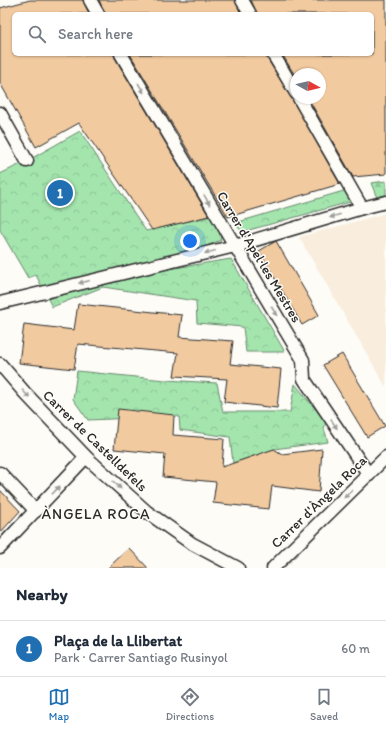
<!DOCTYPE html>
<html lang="en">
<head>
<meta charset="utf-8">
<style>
	body { margin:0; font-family:Itim,sans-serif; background:#f6f6f7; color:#1f2937 }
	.compass { position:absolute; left:290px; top:68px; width:36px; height:36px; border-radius:50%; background:#fff; box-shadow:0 1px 3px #0004; rotate:98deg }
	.you { position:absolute; left:190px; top:241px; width:14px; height:14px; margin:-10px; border:3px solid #fff; border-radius:50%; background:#1a73e8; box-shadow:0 0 0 6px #1a73e833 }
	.badge { display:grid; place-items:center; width:26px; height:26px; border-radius:50%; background:#1f6fb2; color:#fff; font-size:13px; font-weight:700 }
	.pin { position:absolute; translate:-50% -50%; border:2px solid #fff; box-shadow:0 1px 4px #0006 }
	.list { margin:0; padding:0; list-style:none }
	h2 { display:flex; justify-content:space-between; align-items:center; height:52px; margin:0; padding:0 16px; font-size:17px }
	h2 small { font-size:13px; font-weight:400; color:#747a83 }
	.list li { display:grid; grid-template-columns:26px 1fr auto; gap:12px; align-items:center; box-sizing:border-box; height:56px; padding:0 16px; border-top:1px solid #e0e1e3 }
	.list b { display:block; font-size:15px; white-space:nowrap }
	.list p { margin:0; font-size:13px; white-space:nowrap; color:#747a83 }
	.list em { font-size:13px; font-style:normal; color:#747a83 }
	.icon { flex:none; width:22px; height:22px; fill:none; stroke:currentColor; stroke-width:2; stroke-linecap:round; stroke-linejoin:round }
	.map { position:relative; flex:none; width:386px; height:568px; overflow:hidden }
	.search { position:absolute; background:#fff; box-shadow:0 1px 3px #0004; left:12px; right:12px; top:12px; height:44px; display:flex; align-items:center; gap:10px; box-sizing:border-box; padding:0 14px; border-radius:6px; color:#747a83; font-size:15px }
	.sheet { height:108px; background:#fff }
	nav { display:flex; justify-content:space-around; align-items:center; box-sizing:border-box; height:56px; border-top:1px solid #e0e1e3; background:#fff; font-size:11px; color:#747a83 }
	nav a { display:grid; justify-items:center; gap:2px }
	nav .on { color:#1f6fb2 }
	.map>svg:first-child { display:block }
	.built { fill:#f9eddd }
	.forest { fill:url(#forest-firs); stroke:#68886c }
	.park { fill:url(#park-crowns); stroke:#68886c }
	.building { fill:#f1caa0; stroke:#2b2b2b }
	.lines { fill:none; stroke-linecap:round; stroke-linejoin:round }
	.street-casing { stroke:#2b2b2b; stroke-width:15 }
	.street { stroke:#fdfcf7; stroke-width:12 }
	.oneway { fill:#9e9e9b }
	.labels { text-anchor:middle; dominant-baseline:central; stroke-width:3; stroke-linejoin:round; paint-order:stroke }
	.street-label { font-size:14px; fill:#2b2b2b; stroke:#fdfcf7 }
	.neighbourhood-label { font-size:15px; letter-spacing:1px; fill:#2b2b2b; stroke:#fdfcf7 }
</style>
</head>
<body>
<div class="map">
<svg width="386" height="568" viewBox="0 0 386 568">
	<defs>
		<pattern id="forest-firs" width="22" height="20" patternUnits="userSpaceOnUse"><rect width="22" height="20" fill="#a4e5ae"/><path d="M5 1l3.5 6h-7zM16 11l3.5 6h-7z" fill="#8dc596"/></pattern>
		<pattern id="park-crowns" width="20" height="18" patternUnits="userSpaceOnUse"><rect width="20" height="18" fill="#a4e5ae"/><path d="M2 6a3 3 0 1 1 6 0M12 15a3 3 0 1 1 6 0" fill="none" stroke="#8dc596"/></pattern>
	</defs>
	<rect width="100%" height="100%" fill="#fdfcf7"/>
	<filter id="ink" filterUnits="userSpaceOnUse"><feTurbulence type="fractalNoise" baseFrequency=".025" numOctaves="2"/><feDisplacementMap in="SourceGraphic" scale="8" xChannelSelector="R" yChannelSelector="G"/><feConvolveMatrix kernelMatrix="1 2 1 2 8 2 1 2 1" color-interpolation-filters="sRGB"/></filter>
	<g filter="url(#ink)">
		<path class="built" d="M 386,213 L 386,387 L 299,237 Z"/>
		<path class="forest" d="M 386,181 L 386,195 L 377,198 L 371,183 Z"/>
		<g class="park">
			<path d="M 80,131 L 146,231 L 216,215 L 221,240 L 138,274 L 231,259 L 285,352 L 246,352 L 243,327 L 197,323 L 196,301 L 103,287 L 52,307 L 36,275 L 28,278 L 0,230 L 0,174 L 27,161 Z"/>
			<path d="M 347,190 L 357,200 L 242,232 L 235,223 Z"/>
			<path d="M 77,371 L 165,380 L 217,383 L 223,412 L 290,412 L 295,384 L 326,422 L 324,428 L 328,442 L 274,449 L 233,463 L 230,437 L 180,430 L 179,416 L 88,420 L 73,399 Z"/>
		</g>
		<g class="building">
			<path d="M 30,0 L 83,0 L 89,14 L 14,14 L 14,54 L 114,54 L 115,58 L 209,216 L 152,230 L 79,123 L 36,147 L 0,83 L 0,8 Z"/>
			<path d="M 99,0 L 235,0 L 241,14 L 105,14 Z"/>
			<path d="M 251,0 L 386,0 L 386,174 L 353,177 L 308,98 L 320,98 L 320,74 L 294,74 L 282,54 L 372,54 L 372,14 L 257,14 Z"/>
			<path d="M 130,54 L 266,54 L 267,58 L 292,99 L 340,184 L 228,217 Z"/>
			<path d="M 276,241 L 319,315 L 302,325 L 259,251 Z"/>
			<path d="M 78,304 L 182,315 L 179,337 L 233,341 L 230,364 L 281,369 L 277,408 L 224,402 L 227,379 L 174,376 L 178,353 L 78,344 L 74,369 L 19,363 L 24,324 L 74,330 Z"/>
			<path d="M 342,354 L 385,426 L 367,437 L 323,365 Z"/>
			<path d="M 118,409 L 174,415 L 173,435 L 224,439 L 222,467 L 274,449 L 282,454 L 322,449 L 319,492 L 272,486 L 269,509 L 213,503 L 216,482 L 163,477 L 165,454 L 114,449 Z"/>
			<path d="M 0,490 L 20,511 L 0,533 Z"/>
			<path d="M 129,548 L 148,568 L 108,568 Z"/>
		</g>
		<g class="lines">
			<defs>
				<g id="street">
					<path d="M 90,0 L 98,14"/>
					<path d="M 242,0 L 250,14"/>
					<path d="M 121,54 L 303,360 L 304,379 L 369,475"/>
					<path d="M 273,54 L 296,93"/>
					<path d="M 299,98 L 362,208"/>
					<path d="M 0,113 L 27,161"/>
					<path d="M 0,303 L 235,246 L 362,208 L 386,202"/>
					<path d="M 0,364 L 25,393 L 86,457 L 147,512 L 191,543 L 238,568"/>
					<path d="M 0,473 L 36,511"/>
					<path d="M 0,548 L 86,457"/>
					<path d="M 273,568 L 386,457"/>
				</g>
			</defs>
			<use href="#street" class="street-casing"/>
			<use href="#street" class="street"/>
		</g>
		<defs><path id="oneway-solid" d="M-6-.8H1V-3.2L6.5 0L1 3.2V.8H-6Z"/></defs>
		<g class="oneway">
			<use href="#oneway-solid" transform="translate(141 88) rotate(60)"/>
			<use href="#oneway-solid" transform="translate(207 200) rotate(60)"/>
			<use href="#oneway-solid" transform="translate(335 216) rotate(163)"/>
			<use href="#oneway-solid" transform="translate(210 252) rotate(166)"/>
			<use href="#oneway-solid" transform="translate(84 282) rotate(166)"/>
			<use href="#oneway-solid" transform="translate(274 311) rotate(59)"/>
			<use href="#oneway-solid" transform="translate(26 394) rotate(48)"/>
			<use href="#oneway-solid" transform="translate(334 424) rotate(56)"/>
			<use href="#oneway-solid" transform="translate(117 485) rotate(43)"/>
			<use href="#oneway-solid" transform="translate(56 490) rotate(-47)"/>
			<use href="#oneway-solid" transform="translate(348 494) rotate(136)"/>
		</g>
	</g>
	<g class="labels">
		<g class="street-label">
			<text transform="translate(259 257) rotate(59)">Carrer d'Apel·les Mestres</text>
			<text transform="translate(95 441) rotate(44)">Carrer de Castelldefels</text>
			<text transform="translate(319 502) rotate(-44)">Carrer d'Àngela Roca</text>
		</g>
		<g class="neighbourhood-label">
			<text x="96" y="514">ÀNGELA ROCA</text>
		</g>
	</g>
</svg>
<svg class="compass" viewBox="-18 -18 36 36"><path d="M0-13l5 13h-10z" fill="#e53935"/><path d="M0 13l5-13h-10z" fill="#747a83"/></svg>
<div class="you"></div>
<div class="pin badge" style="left:60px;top:193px">1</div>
<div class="search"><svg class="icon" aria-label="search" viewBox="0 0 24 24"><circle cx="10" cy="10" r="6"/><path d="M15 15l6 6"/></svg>Search here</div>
</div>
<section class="sheet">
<h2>Nearby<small></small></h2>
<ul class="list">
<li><span class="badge">1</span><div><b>Plaça de la Llibertat</b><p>Park · Carrer Santiago Rusinyol</p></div><em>60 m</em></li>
</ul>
</section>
<nav>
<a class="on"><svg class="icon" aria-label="map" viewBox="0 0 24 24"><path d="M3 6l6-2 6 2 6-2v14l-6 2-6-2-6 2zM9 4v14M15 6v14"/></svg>Map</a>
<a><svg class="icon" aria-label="directions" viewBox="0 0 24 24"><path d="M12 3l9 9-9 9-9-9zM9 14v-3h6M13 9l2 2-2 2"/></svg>Directions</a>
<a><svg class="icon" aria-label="saved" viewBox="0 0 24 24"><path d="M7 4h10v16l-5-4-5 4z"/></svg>Saved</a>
</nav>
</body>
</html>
